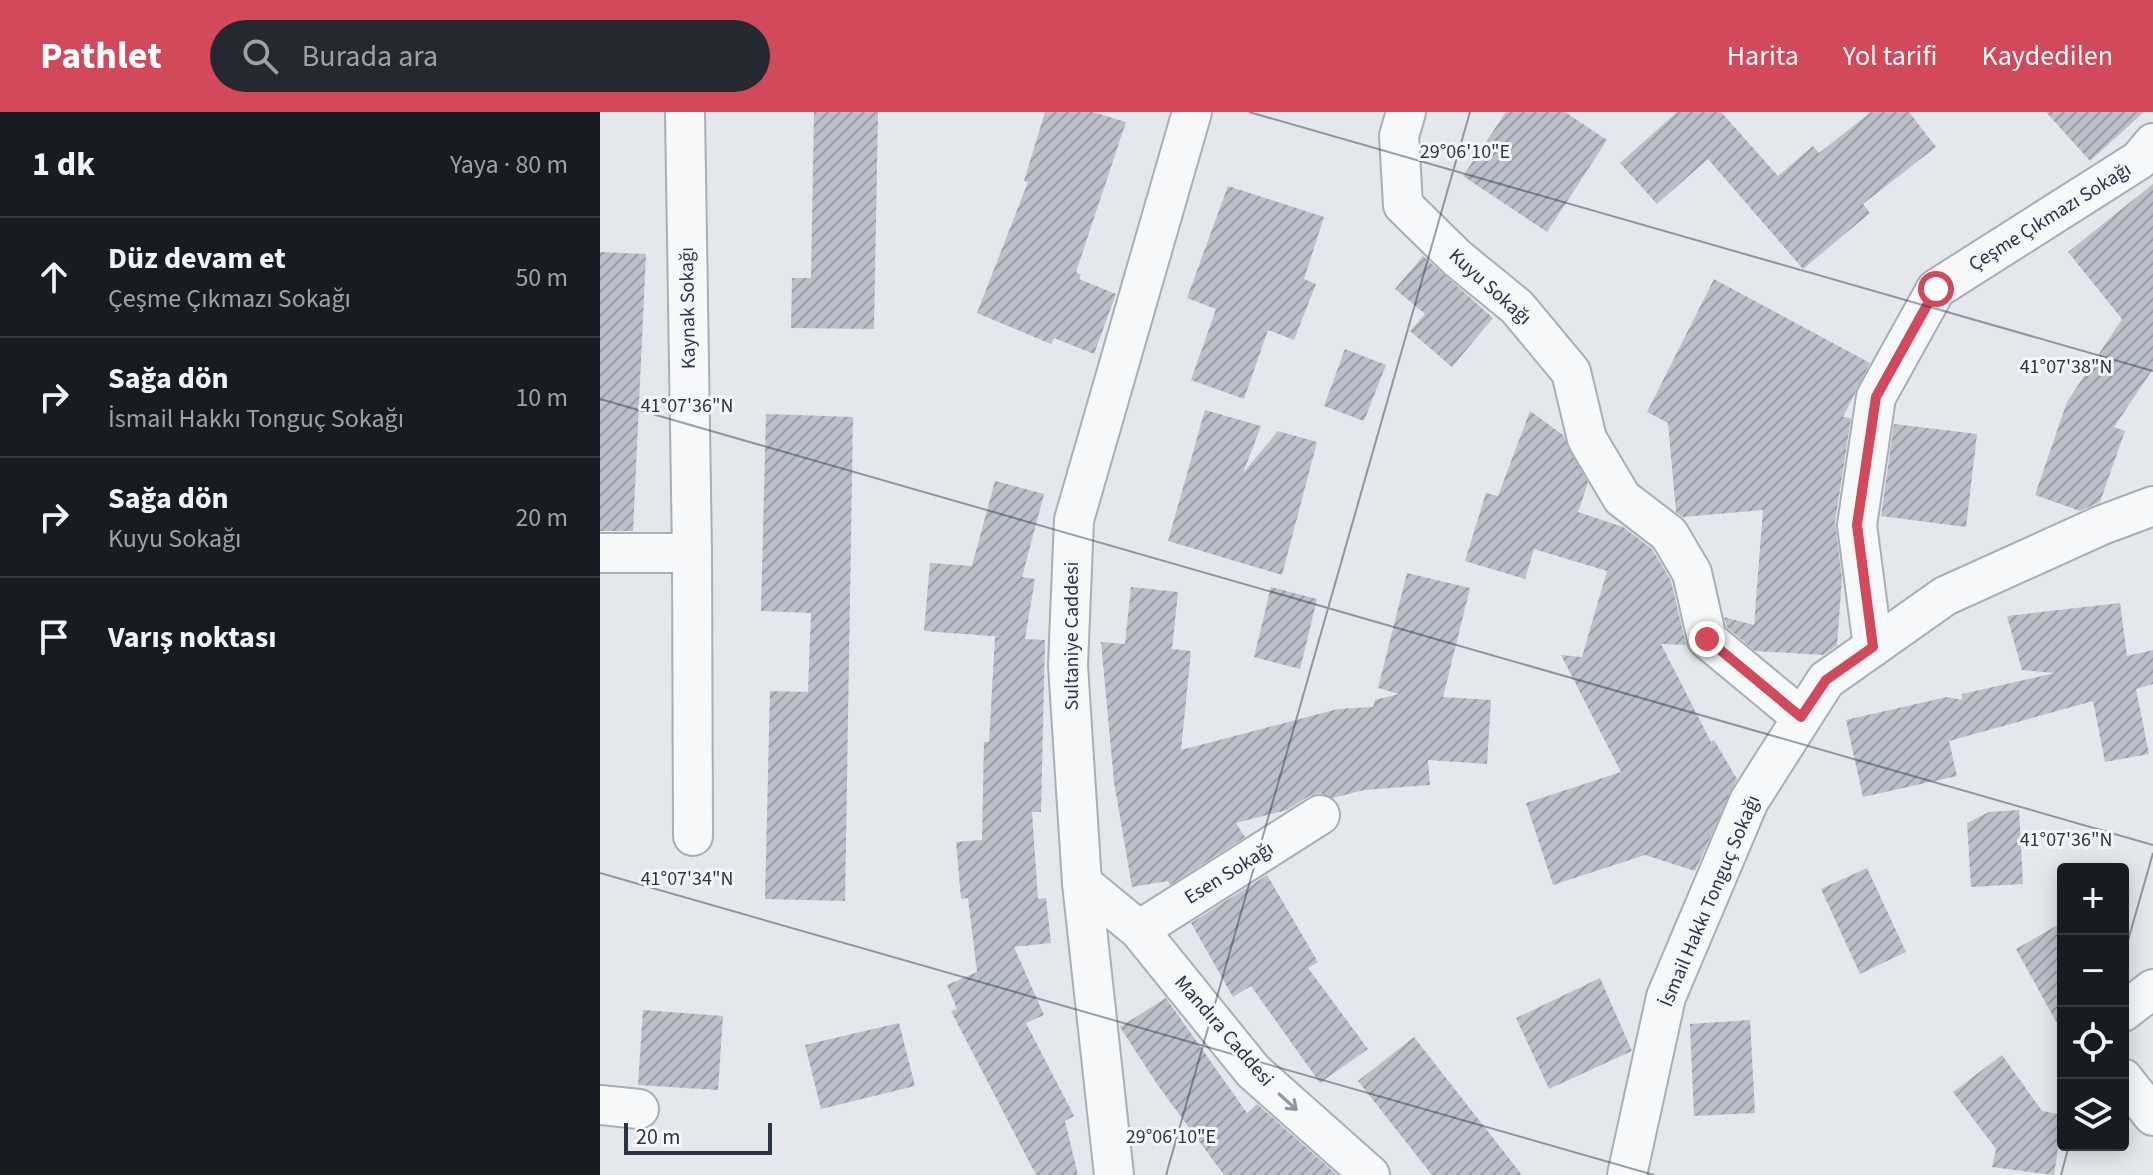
<!DOCTYPE html>
<html lang="tr">
<head>
<meta charset="utf-8">
<style>
	body { margin:0; font-family:"Source Sans 3",sans-serif; background:#242831; color:#f1f3f6 }
	.controls { position:absolute; right:24px; bottom:24px; display:grid; overflow:hidden; border-radius:8px; box-shadow:0 4px 20px #0003 }
	.controls button { width:72px; height:72px; display:grid; place-items:center; padding:0; border:0; border-bottom:2px solid #363941; background:#171b24; color:#f1f3f6; font:40px sans-serif }
	.scale { position:absolute; left:24px; bottom:20px; width:148px; box-sizing:border-box; padding-left:8px; border:4px solid #2b3445; border-top:0; font-size:22px; line-height:28px; white-space:nowrap; color:#2b3445; -webkit-text-stroke:6px #f4f6f9; paint-order:stroke }
	.stop { position:absolute; width:24px; height:24px; margin:-18px; border:6px solid #d1495b; border-radius:50%; background:#fff }
	.stop.end { background:#d1495b; border-color:#fff; box-shadow:0 2px 8px #0008 }
	.list { margin:0; padding:0; list-style:none }
	h2 { display:flex; justify-content:space-between; align-items:center; height:104px; margin:0; padding:0 32px; font-size:34px }
	h2 small { font-size:26px; font-weight:400; color:#9ea1a6 }
	.list li { display:grid; grid-template-columns:52px 1fr auto; gap:24px; align-items:center; box-sizing:border-box; height:120px; padding:0 32px; border-top:2px solid #363941 }
	.list b { display:block; font-size:30px; white-space:nowrap }
	.list p { margin:0; font-size:26px; white-space:nowrap; color:#9ea1a6 }
	.list em { font-size:26px; font-style:normal; color:#9ea1a6 }
	.icon { flex:none; width:44px; height:44px; fill:none; stroke:currentColor; stroke-width:2; stroke-linecap:round; stroke-linejoin:round }
	.map { position:relative; flex:none; width:1553px; height:1063px; overflow:hidden }
	header { display:flex; align-items:center; gap:48px; box-sizing:border-box; height:112px; padding:0 40px; background:#d1495b; color:#fff }
	header strong { font-size:38px }
	nav { display:flex; gap:44px; margin-inline-start:auto; font-size:28px }
	.search { width:560px; height:72px; background:#242831; display:flex; align-items:center; gap:20px; box-sizing:border-box; padding:0 28px; border-radius:44px; color:#9ea1a6; font-size:30px }
	main { display:flex }
	aside { flex:1; background:#171b24 }
	.map>svg:first-child { display:block }
	.building { fill:url(#building-hatch) }
	.lines { fill:none; stroke-linecap:round; stroke-linejoin:round }
	.street-casing { stroke:#a9aeb7; stroke-width:42 }
	.street { stroke:#f7f8fa; stroke-width:38 }
	.oneway { stroke:#9196a0 }
	.route { stroke:#d1495b; stroke-width:10 }
	.ticks { fill:none; stroke:#2b3445; stroke-width:2; stroke-opacity:0.45 }
	.labels { text-anchor:middle; dominant-baseline:central; stroke-width:6; stroke-linejoin:round; paint-order:stroke }
	.street-label { font-size:20px; fill:#2b3445; stroke:#f4f6f9 }
	.ticks-label { font-size:20px; text-anchor:middle; fill:#2b3445; stroke:#f4f6f9; stroke-width:6; stroke-linejoin:round; paint-order:stroke }
</style>
</head>
<body>
<header>
<strong>Pathlet</strong>
<div class="search"><svg class="icon" aria-label="search" viewBox="0 0 24 24"><circle cx="10" cy="10" r="6"/><path d="M15 15l6 6"/></svg>Burada ara</div>
<nav><a>Harita</a><a>Yol tarifi</a><a>Kaydedilen</a></nav>
</header>
<main>
<aside>
<h2>1 dk<small>Yaya · 80 m</small></h2>
<ul class="list">
<li><svg class="icon" aria-label="ahead" viewBox="0 0 24 24"><path d="M12 20V5M6 11l6-6 6 6"/></svg><div><b>Düz devam et</b><p>Çeşme Çıkmazı Sokağı</p></div><em>50 m</em></li>
<li><svg class="icon" aria-label="right" viewBox="0 0 24 24"><path d="M7 20v-9h11M14 6l5 5-5 5"/></svg><div><b>Sağa dön</b><p>İsmail Hakkı Tonguç Sokağı</p></div><em>10 m</em></li>
<li><svg class="icon" aria-label="right" viewBox="0 0 24 24"><path d="M7 20v-9h11M14 6l5 5-5 5"/></svg><div><b>Sağa dön</b><p>Kuyu Sokağı</p></div><em>20 m</em></li>
<li><svg class="icon" aria-label="arrive" viewBox="0 0 24 24"><path d="M6 21V4h12l-3 4 3 4H6"/></svg><div><b>Varış noktası</b></div></li>
</ul>
</aside>
<div class="map">
<svg width="1553" height="1063" viewBox="0 0 1553 1063">
	<defs>
		<pattern id="building-hatch" width="6" height="6" patternUnits="userSpaceOnUse" patternTransform="scale(2)"><rect width="6" height="6" fill="#bbc0ca"/><path d="M-1 1l2-2M0 6l6-6M5 7l2-2" fill="none" stroke="#989da6"/></pattern>
	</defs>
	<rect width="100%" height="100%" fill="#e4e7ec"/>
	<g class="building">
		<path d="M 214,0 L 278,0 L 274,217 L 191,216 L 192,166 L 211,166 Z"/>
		<path d="M 445,0 L 493,0 L 526,10 L 476,160 L 481,163 L 479,167 L 516,182 L 494,242 L 454,226 L 451,232 L 377,201 L 428,70 L 424,69 Z"/>
		<path d="M 906,0 L 965,0 L 1007,28 L 947,120 L 863,64 Z"/>
		<path d="M 1077,0 L 1121,0 L 1178,64 L 1213,34 L 1219,41 L 1271,0 L 1309,0 L 1336,35 L 1263,92 L 1270,101 L 1203,157 L 1108,47 L 1057,92 L 1020,51 Z"/>
		<path d="M 1446,0 L 1544,0 L 1490,49 Z"/>
		<path d="M 1553,72 L 1553,257 L 1514,315 L 1525,319 L 1500,390 L 1480,399 L 1435,383 L 1467,290 L 1522,207 L 1468,140 Z"/>
		<path d="M 628,74 L 724,105 L 704,167 L 716,172 L 694,228 L 668,218 L 644,287 L 591,268 L 616,197 L 587,186 Z"/>
		<path d="M 0,140 L 46,142 L 33,419 L 0,419 Z"/>
		<path d="M 823,144 L 893,206 L 852,255 L 810,219 L 825,202 L 795,177 Z"/>
		<path d="M 1114,167 L 1270,251 L 1243,305 L 1251,306 L 1235,410 L 1242,466 L 1237,533 L 1223,543 L 1155,539 L 1127,515 L 1124,505 L 1154,513 L 1163,398 L 1083,405 L 1076,400 L 1068,311 L 1047,300 Z"/>
		<path d="M 745,237 L 786,253 L 764,309 L 724,294 Z"/>
		<path d="M 605,298 L 661,314 L 643,361 L 678,319 L 717,330 L 682,463 L 568,429 Z"/>
		<path d="M 930,299 L 963,323 L 988,371 L 978,400 L 1023,415 L 1052,437 L 1071,469 L 1086,533 L 1061,532 L 1111,630 L 1114,628 L 1137,667 L 1095,759 L 1045,743 L 953,773 L 926,691 L 1021,660 L 961,543 L 982,545 L 1007,459 L 934,437 L 925,467 L 865,449 L 886,381 L 898,384 Z"/>
		<path d="M 166,302 L 253,305 L 245,789 L 165,787 L 170,579 L 208,580 L 211,501 L 161,499 Z"/>
		<path d="M 1294,312 L 1377,322 L 1366,415 L 1281,404 Z"/>
		<path d="M 395,369 L 444,382 L 422,465 L 435,467 L 425,527 L 445,528 L 441,700 L 432,700 L 438,787 L 446,786 L 451,831 L 414,835 L 444,903 L 426,911 L 474,1004 L 465,1009 L 478,1063 L 436,1063 L 351,899 L 357,897 L 347,873 L 377,860 L 368,786 L 361,787 L 356,730 L 382,728 L 384,630 L 389,630 L 395,525 L 404,525 L 324,519 L 330,451 L 372,454 Z"/>
		<path d="M 807,461 L 870,476 L 843,585 L 891,588 L 887,652 L 828,648 L 830,673 L 764,678 L 733,686 L 720,681 L 709,684 L 687,698 L 636,711 L 645,725 L 570,773 L 568,769 L 532,775 L 514,670 L 501,530 L 525,532 L 531,475 L 578,480 L 572,537 L 591,539 L 581,638 L 738,597 L 773,595 L 775,588 L 799,582 L 778,576 Z"/>
		<path d="M 671,475 L 717,487 L 700,557 L 654,545 Z"/>
		<path d="M 1520,491 L 1527,544 L 1553,538 L 1553,572 L 1536,577 L 1549,642 L 1505,650 L 1493,589 L 1349,629 L 1357,664 L 1263,685 L 1246,608 L 1347,585 L 1362,588 L 1362,582 L 1455,561 L 1422,558 L 1407,504 Z"/>
		<path d="M 1419,698 L 1423,772 L 1371,775 L 1367,711 L 1389,700 Z"/>
		<path d="M 1267,756 L 1306,840 L 1260,862 L 1221,777 Z"/>
		<path d="M 667,763 L 718,850 L 708,856 L 768,937 L 720,971 L 651,874 L 633,885 L 591,811 Z"/>
		<path d="M 1463,810 L 1463,922 L 1416,837 Z"/>
		<path d="M 1000,866 L 1032,939 L 949,977 L 916,906 Z"/>
		<path d="M 566,886 L 647,1001 L 657,992 L 737,1063 L 624,1063 L 557,972 L 520,915 Z"/>
		<path d="M 43,898 L 123,904 L 118,978 L 38,973 Z"/>
		<path d="M 1150,908 L 1155,1001 L 1094,1004 L 1090,912 Z"/>
		<path d="M 299,911 L 315,974 L 221,997 L 205,933 Z"/>
		<path d="M 814,925 L 922,1063 L 832,1063 L 758,969 Z"/>
		<path d="M 1402,943 L 1442,999 L 1463,1003 L 1454,1063 L 1392,1055 L 1396,1037 L 1353,980 Z"/>
	</g>
	<g class="lines">
		<defs>
			<g id="street">
				<path d="M 806,0 L 799,24 L 803,93 L 857,146 L 917,195 L 971,260 L 987,327 L 1022,386 L 1069,422 L 1092,461 L 1107,527 L 1201,605"/>
				<path d="M 0,441 L 92,441 L 85,0"/>
				<path d="M 92,441 L 93,724"/>
				<path d="M 1273,535 L 1257,413 L 1276,285 L 1336,177 L 1539,48 L 1553,31"/>
				<path d="M 482,771 L 539,818 L 653,959 L 770,1063"/>
				<path d="M 539,818 L 720,703"/>
				<path d="M 1523,900 L 1553,877"/>
				<path d="M 1523,966 L 1553,1004"/>
				<path d="M 0,993 L 39,997"/>
				<path d="M 514,1063 L 482,771 L 468,553 L 474,408 L 592,0"/>
				<path d="M 1027,1063 L 1066,885 L 1149,689 L 1226,568 L 1345,484 L 1502,413 L 1553,394"/>
			</g>
		</defs>
		<use href="#street" class="street-casing"/>
		<use href="#street" class="street"/>
	</g>
	<defs><path id="oneway-shaft" d="M-6 0H5M1.5-3L5.5 0L1.5 3" fill="none" stroke-width="1.6" stroke-linecap="round" stroke-linejoin="round" transform="scale(2)"/></defs>
	<use class="oneway" href="#oneway-shaft" transform="translate(688 990) rotate(42)"/>
	<g class="lines">
		<path class="route" d="M 1107,527 L 1201,605 L 1226,568 L 1273,535 L 1257,413 L 1276,285 L 1336,177"/>
	</g>
	<path class="ticks" d="M 649,0 L 1553,259M 0,287 L 1553,733M 0,761 L 1054,1063M 1523,846 L 1553,741M 566,1063 L 870,0M 1461,1063 L 1469,1033"/>
	<g class="labels">
		<g class="street-label">
			<text transform="translate(1450 105) rotate(-32)">Çeşme Çıkmazı Sokağı</text>
			<text transform="translate(890 175) rotate(42)">Kuyu Sokağı</text>
			<text transform="translate(88 196) rotate(-91)">Kaynak Sokağı</text>
			<text transform="translate(472 524) rotate(-90)">Sultaniye Caddesi</text>
			<text transform="translate(629 761) rotate(-32)">Esen Sokağı</text>
			<text transform="translate(1110 789) rotate(-67)">İsmail Hakkı Tonguç Sokağı</text>
			<text transform="translate(624 919) rotate(49)">Mandıra Caddesi</text>
		</g>
	</g>
	<g class="ticks-label">
		<text x="865" y="46">29°06'10"E</text>
		<text x="1466" y="261">41°07'38"N</text>
		<text x="87" y="300">41°07'36"N</text>
		<text x="1466" y="734">41°07'36"N</text>
		<text x="87" y="773">41°07'34"N</text>
		<text x="571" y="1031">29°06'10"E</text>
	</g>
</svg>
<div class="controls">
<button>+</button>
<button>−</button>
<button><svg class="icon" aria-label="locate" viewBox="0 0 24 24"><circle cx="12" cy="12" r="6"/><path d="M12 2v4M12 18v4M2 12h4M18 12h4"/></svg></button>
<button><svg class="icon" aria-label="layers" viewBox="0 0 24 24"><path d="M12 4l9 5-9 5-9-5zM3 14l9 5 9-5"/></svg></button>
</div>
<div class="scale">20 m</div>
<div class="stop" style="left:1336px;top:177px"></div>
<div class="stop end" style="left:1107px;top:527px"></div>
</div>
</main>
</body>
</html>
